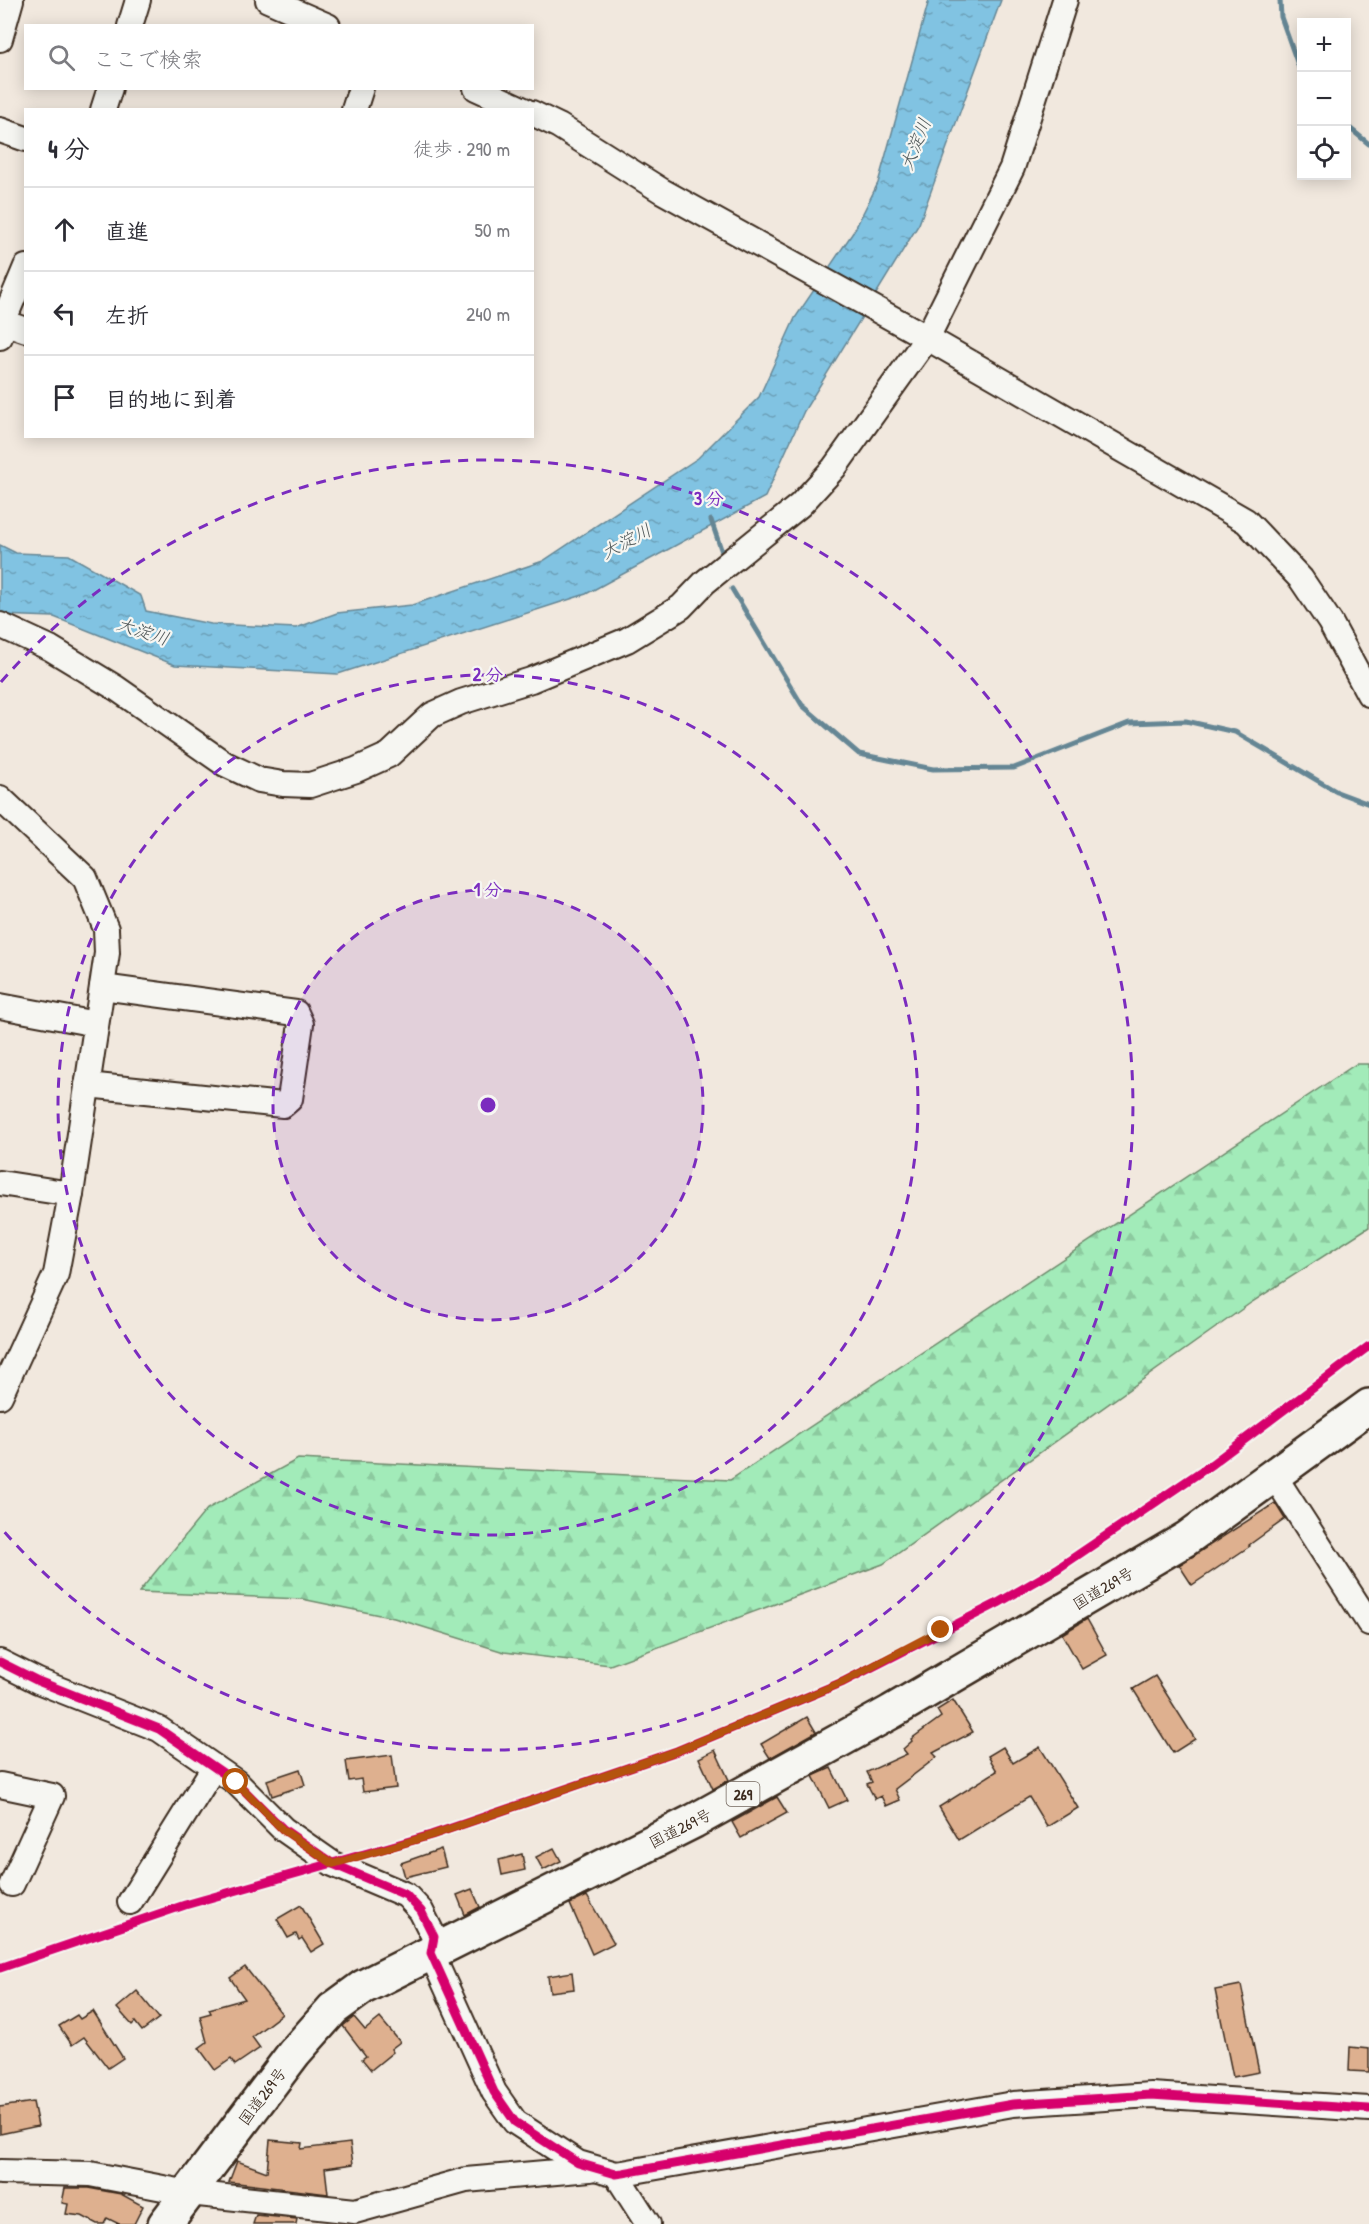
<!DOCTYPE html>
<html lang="ja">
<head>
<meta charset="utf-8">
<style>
	body { margin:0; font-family:"Patrick Hand","Klee One",sans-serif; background:#f7f7f7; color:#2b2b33 }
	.controls { position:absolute; right:18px; top:18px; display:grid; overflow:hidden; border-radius:0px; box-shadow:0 3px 15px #0003 }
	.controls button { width:54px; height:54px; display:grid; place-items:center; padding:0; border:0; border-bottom:2px solid #e1e1e2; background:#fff; color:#2b2b33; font:30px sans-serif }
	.stop { position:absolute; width:18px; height:18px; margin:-14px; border:4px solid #b45309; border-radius:50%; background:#fff }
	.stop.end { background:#b45309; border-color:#fff; box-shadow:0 2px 6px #0008 }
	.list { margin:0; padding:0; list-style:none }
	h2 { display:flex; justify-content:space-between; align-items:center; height:78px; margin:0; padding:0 24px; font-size:26px }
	h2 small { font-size:20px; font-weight:400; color:#7c7c81 }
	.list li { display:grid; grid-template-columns:39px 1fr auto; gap:18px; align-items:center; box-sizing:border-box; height:84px; padding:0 24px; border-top:2px solid #e1e1e2 }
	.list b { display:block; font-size:22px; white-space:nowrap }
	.list em { font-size:20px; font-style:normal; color:#7c7c81 }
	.icon { flex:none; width:33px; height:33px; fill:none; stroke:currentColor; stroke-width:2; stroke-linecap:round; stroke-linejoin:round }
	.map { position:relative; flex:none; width:1369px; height:2224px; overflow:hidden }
	.search { position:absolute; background:#fff; box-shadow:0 3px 15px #0003; left:24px; top:24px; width:510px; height:66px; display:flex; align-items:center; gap:15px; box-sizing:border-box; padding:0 21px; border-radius:0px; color:#7c7c81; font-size:22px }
	.panel { position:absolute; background:#fff; box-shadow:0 3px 15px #0003; left:24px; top:108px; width:510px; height:330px; border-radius:0px }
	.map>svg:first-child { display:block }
	.forest { fill:url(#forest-firs); stroke:#6e8a6c; stroke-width:1.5 }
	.water { fill:url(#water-ripples); stroke:#658694; stroke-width:1.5 }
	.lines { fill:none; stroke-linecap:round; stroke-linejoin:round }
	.stream { stroke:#658694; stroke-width:5 }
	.building { fill:#deb08f; stroke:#3b2a1e; stroke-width:1.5 }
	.minor-casing { stroke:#3b2a1e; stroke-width:28 }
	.highway-casing { stroke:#3b2a1e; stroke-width:38 }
	.path { stroke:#3b2a1e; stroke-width:3; stroke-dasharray:1.5 4.5; stroke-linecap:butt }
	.minor { stroke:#f6f6f2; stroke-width:24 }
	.highway { stroke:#f6f6f2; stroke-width:33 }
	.cycleway-casing { stroke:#f6f6f2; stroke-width:13 }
	.cycleway { stroke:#d6006c; stroke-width:9 }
	.route { stroke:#b45309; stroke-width:8 }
	.ring { fill:none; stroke:#7b2cbf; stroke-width:3; stroke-dasharray:10 8 }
	.labels { text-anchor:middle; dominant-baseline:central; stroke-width:4.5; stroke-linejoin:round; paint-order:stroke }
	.shield { fill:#f6f6f2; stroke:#73675e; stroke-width:1.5 }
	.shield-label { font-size:15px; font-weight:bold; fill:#3b2a1e }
	.street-label { font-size:16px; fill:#3b2a1e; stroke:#f6f6f2 }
	.water-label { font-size:18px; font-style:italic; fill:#505859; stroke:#f6f6f2 }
	.centre { fill:#7b2cbf; stroke:#f6f6f2; stroke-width:3 }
	.ring-label { font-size:18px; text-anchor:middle; font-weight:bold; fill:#7b2cbf; stroke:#f6f6f2; stroke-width:4.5; stroke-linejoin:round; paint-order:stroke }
</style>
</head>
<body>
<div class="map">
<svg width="1369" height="2224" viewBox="0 0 1369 2224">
	<defs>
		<pattern id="forest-firs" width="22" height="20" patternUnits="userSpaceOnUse" patternTransform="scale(1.5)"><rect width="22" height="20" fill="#a2ebb9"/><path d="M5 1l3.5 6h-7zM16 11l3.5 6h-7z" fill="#8cca9f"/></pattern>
		<pattern id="water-ripples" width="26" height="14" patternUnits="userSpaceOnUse" patternTransform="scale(1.5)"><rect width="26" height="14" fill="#81c3e2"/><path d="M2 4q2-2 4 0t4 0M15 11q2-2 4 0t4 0" fill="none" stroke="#6b9fb7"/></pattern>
	</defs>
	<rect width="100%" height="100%" fill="#f1e8de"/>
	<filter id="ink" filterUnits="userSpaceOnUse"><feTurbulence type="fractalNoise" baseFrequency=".0167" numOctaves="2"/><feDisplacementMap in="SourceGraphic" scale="12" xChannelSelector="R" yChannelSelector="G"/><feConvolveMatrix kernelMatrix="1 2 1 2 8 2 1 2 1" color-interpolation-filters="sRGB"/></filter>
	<g filter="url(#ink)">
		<path class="forest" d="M 1356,1064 L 1369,1064 L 1369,1227 L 1252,1302 L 883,1564 L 610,1665 L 504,1652 L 394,1618 L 302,1599 L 139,1592 L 207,1509 L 298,1459 L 730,1480 Z"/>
		<path class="water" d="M 929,0 L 1001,0 L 919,224 L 804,411 L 765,497 L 586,594 L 338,674 L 175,665 L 54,617 L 0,615 L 0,545 L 16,553 L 69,555 L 141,596 L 146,611 L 211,624 L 296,628 L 337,613 L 412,605 L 543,561 L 698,458 L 759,397 L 795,318 L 854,231 L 878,183 Z"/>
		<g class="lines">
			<g class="stream">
				<path d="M 1280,0 L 1281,17 L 1302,76"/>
				<path d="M 1346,125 L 1369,144"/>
				<path d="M 711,520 L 722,552"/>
				<path d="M 732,589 L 802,705 L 859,754 L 933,769 L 1014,768 L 1129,723 L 1186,721 L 1235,732 L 1337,792 L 1369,804"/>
			</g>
		</g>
		<g class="building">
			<path d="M 1275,1503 L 1285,1519 L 1249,1545 L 1250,1546 L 1192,1585 L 1179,1565 Z"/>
			<path d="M 1087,1619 L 1107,1655 L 1082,1669 L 1062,1634 Z"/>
			<path d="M 1155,1676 L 1195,1739 L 1173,1753 L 1133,1689 Z"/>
			<path d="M 953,1700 L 973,1732 L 933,1753 L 937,1757 L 895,1789 L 900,1800 L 886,1806 L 881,1796 L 875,1799 L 867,1784 L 872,1782 L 867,1772 L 907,1754 L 903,1749 L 912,1741 L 911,1739 L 941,1717 L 937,1710 Z"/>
			<path d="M 807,1717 L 816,1732 L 770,1758 L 761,1744 Z"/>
			<path d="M 1003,1747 L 1013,1763 L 1040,1747 L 1078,1808 L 1047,1827 L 1029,1797 L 959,1840 L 939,1807 L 997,1771 L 988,1756 Z"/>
			<path d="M 715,1750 L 729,1780 L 713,1789 L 699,1758 Z"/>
			<path d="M 392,1755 L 396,1788 L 363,1792 L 361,1779 L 349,1781 L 346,1761 Z"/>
			<path d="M 831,1768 L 847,1800 L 829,1808 L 813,1776 Z"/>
			<path d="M 300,1769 L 305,1785 L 272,1796 L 267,1780 Z"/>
			<path d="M 777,1797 L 787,1813 L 741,1838 L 732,1822 Z"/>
			<path d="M 554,1848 L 561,1861 L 543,1870 L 536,1857 Z"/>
			<path d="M 441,1849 L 446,1867 L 405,1877 L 401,1863 Z"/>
			<path d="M 522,1854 L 525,1870 L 502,1875 L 499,1860 Z"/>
			<path d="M 472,1889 L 480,1907 L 465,1915 L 457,1895 Z"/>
			<path d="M 587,1896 L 614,1943 L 592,1954 L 570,1904 Z"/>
			<path d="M 301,1905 L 324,1944 L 311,1952 L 302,1938 L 299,1940 L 296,1934 L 288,1938 L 277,1919 Z"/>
			<path d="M 245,1967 L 282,2014 L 252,2037 L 260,2048 L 235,2065 L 231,2059 L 215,2070 L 199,2048 L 207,2042 L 200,2016 L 211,2013 L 209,2009 L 245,1999 L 230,1978 Z"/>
			<path d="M 572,1972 L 574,1989 L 550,1992 L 548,1976 Z"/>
			<path d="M 1241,1985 L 1259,2072 L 1233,2077 L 1215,1990 Z"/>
			<path d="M 137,1991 L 159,2018 L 142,2031 L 135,2022 L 132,2025 L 117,2008 Z"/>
			<path d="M 93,2011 L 123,2058 L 108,2068 L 84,2037 L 72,2045 L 59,2026 L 77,2015 L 80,2019 Z"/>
			<path d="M 354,2017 L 365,2030 L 380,2018 L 400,2042 L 391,2049 L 393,2052 L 371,2070 L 362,2059 L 366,2056 L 343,2026 Z"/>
			<path d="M 1350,2047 L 1369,2049 L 1369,2072 L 1349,2071 Z"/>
			<path d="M 33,2102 L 38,2126 L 0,2134 L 0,2107 Z"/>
			<path d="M 270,2140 L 302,2143 L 301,2149 L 350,2143 L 353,2164 L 325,2168 L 328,2194 L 229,2182 L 237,2161 L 267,2172 Z"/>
			<path d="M 65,2188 L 88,2188 L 121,2194 L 143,2206 L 134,2224 L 119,2224 L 107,2218 L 104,2224 L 97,2224 L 82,2216 L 66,2214 L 68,2204 L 62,2203 Z"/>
			<path d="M 256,2215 L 297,2219 L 296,2224 L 253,2224 Z"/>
		</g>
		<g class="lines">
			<defs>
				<g id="minor">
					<path d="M 268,0 L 328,26"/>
					<path d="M 130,26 L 138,0"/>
					<path d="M 0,39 L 11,0"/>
					<path d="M 476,88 L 524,110"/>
					<path d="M 103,110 L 110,88"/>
					<path d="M 354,110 L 361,88"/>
					<path d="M 532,113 L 559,126 L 662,191 L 917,332 L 1246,521 L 1301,579 L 1330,622 L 1369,694"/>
					<path d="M 0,130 L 26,139"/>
					<path d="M 0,321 L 26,330"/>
					<path d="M 0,337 L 3,322 L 26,267"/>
					<path d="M 0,625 L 50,648 L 116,688 L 225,764 L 259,780 L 283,784 L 310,785 L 356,770 L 389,755 L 432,715 L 461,702 L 531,680 L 627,640 L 681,607 L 705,582 L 800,505 L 834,468 L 927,338 L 1012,168 L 1065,0"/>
					<path d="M 0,798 L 85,878 L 106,929 L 107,953 L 71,1194 L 56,1274 L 0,1396"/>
					<path d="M 0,1006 L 96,1024"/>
					<path d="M 87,1085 L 283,1105 L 290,1099 L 301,1024 L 296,1013 L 102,987"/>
					<path d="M 0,1183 L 71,1194"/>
					<path d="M 1275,1477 L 1369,1623"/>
					<path d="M 0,1662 L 38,1681 L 159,1729 L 236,1782 L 283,1829 L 333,1864 L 406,1895 L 421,1911 L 434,1937 L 431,1953 L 494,2092 L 515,2122 L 578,2163 L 616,2174 L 623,2173 L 1013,2104 L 1151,2095 L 1369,2109"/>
					<path d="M 0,1785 L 52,1796 L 12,1884"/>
					<path d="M 130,1902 L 214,1767"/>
					<path d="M 0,2172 L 90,2174 L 189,2193 L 355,2211 L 466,2180 L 590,2169"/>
					<path d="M 616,2174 L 648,2224"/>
				</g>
				<path id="highway" d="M 165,2224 L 294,2053 L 333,2009 L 363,1987 L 694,1821 L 891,1712 L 1186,1539 L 1369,1406"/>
			</defs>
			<use href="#minor" class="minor-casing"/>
			<use href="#highway" class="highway-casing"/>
			<g class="path">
				<path d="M 364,1855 L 431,1835 L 677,1751 L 843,1682 L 998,1603 L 1057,1569 L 1212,1464 L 1369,1346"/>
				<path d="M 142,1919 L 306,1871"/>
				<path d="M 0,1968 L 130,1923"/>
			</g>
			<use href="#minor" class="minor"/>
			<use href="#highway" class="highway"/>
			<defs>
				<g id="cycleway">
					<path d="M 0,1662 L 38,1681 L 159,1729 L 236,1782 L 283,1829 L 333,1864 L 406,1895 L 421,1911 L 434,1937 L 431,1953 L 494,2092 L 515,2122 L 578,2163 L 616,2174 L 623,2173 L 1013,2104 L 1151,2095 L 1369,2109"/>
					<path d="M 0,1968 L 185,1905 L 431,1835 L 677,1751 L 843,1682 L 998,1603 L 1057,1569 L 1212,1464 L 1369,1346"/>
				</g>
			</defs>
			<use href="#cycleway" class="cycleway-casing"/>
			<use href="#cycleway" class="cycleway"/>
		</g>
	</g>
	<g class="lines" filter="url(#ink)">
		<path class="route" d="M 236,1782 L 283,1830 L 333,1864 L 432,1835 L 677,1751 L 843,1682 L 941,1630"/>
	</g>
	<circle cx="488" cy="1105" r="215" fill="#7b2cbf" fill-opacity=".12"/>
	<g class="ring">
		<circle cx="488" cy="1105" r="215"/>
		<circle cx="488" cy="1105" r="430"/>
		<path d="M1 682A645 645 0 1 1 1 1528"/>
	</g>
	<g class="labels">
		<rect class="shield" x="726.5" y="1782" width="33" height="24" rx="4.5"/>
		<g class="shield-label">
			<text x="743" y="1794">269</text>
		</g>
		<g class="street-label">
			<text transform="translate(1103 1588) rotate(-31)">国道269号</text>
			<text transform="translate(680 1828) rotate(-27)">国道269号</text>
			<text transform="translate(262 2096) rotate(-53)">国道269号</text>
		</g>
		<g class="water-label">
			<text transform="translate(915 144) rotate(-68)">大淀川</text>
			<text transform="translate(626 541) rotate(-28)">大淀川</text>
			<text transform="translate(143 631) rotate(18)">大淀川</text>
		</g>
	</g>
	<circle cx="488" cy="1105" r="9" class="centre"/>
	<g class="ring-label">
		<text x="709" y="505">3 分</text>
		<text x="488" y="681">2 分</text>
		<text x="488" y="896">1 分</text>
	</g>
</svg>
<div class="controls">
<button>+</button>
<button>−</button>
<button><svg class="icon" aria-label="locate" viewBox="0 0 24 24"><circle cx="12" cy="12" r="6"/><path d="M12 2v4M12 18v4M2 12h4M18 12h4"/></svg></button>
</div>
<div class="stop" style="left:236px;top:1782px"></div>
<div class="stop end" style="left:941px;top:1630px"></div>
<div class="search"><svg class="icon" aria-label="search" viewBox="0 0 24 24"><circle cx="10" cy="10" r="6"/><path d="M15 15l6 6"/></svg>ここで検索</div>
<section class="panel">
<h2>4 分<small>徒歩 · 290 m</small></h2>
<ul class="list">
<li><svg class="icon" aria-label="ahead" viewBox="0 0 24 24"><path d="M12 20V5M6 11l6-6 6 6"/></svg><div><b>直進</b></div><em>50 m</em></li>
<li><svg class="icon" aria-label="left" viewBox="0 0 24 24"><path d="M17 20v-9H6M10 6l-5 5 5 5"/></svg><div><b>左折</b></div><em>240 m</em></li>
<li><svg class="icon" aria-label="arrive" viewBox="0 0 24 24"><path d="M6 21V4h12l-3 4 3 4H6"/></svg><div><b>目的地に到着</b></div></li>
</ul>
</section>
</div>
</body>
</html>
